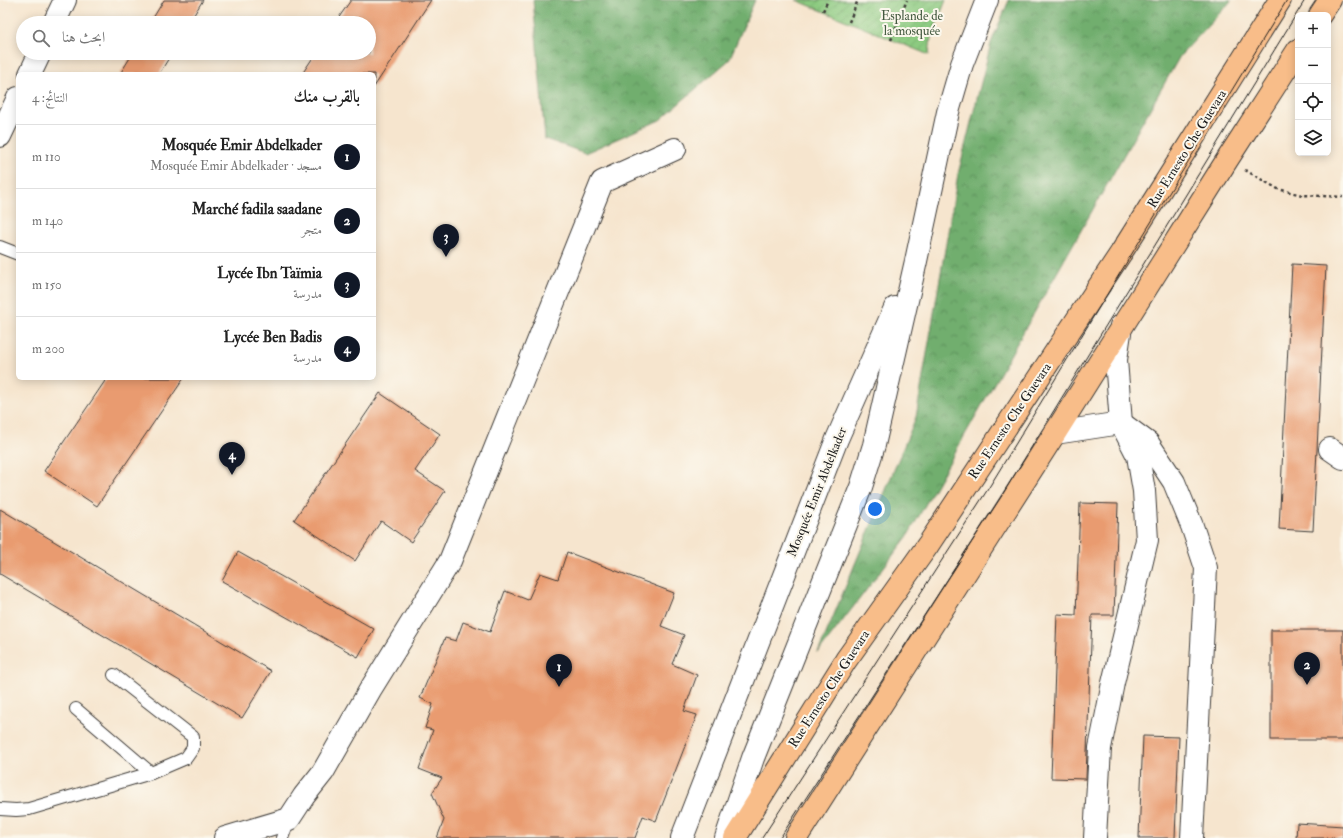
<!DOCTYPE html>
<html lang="ar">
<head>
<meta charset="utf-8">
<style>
	body { margin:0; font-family:"IM FELL Double Pica",Amiri,serif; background:#f6f6f6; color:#222; direction:rtl }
	.controls { position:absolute; right:12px; top:12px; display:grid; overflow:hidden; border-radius:6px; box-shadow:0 2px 10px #0003 }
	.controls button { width:36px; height:36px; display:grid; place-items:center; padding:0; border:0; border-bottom:1px solid #e0e0e0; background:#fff; color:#222; font:20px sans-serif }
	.you { position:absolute; left:875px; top:509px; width:14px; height:14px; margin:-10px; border:3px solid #fff; border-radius:50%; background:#1a73e8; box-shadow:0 0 0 6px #1a73e833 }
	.badge { display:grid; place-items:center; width:26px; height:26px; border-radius:50%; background:#111827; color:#fff; font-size:13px; font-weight:700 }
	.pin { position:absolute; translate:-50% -33px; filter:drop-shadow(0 1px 2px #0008) }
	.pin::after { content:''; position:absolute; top:21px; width:14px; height:12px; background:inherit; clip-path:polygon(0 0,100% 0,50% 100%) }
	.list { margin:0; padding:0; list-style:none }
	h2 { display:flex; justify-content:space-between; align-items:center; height:52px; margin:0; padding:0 16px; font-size:17px }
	h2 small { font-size:13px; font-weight:400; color:#767676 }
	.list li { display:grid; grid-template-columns:26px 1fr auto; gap:12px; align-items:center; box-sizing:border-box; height:64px; padding:0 16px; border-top:1px solid #e0e0e0 }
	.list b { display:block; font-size:15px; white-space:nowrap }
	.list p { margin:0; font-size:13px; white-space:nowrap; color:#767676 }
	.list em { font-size:13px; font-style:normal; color:#767676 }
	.icon { flex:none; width:22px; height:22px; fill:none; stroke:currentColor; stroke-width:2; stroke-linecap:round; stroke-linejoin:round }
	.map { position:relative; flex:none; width:1343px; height:838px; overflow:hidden; direction:ltr }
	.search { position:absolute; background:#fff; box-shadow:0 2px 10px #0003; left:16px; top:16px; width:360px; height:44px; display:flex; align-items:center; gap:10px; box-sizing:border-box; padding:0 14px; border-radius:22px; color:#767676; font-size:15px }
	.panel { position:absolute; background:#fff; box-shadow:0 2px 10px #0003; left:16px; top:72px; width:360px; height:308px; border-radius:6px; direction:rtl }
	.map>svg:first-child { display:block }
	.forest { fill:url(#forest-crowns); stroke:#466545 }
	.garden { fill:url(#garden-furrows); stroke:#54734e }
	.building { fill:#e99b70 }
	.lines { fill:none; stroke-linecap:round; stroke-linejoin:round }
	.service-casing { stroke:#3d3a37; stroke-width:14 }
	.minor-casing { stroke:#3d3a37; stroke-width:24 }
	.primary-casing { stroke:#3d3a37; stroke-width:24 }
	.path { stroke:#3d3a37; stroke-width:2.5; stroke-dasharray:3 3; stroke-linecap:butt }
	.service { stroke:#fff; stroke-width:12 }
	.minor { stroke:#fff; stroke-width:22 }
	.primary { stroke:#f8bd89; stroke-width:22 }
	.tram { stroke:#1c1c1c; stroke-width:1 }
	.labels { text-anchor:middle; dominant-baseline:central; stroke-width:4; stroke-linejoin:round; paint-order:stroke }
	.park-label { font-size:13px; fill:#43593f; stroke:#fbf7ec }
	.street-label { font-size:13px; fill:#1c1c1c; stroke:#fbf7ec }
</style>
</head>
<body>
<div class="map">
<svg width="1343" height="838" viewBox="0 0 1343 838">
	<defs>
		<pattern id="forest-crowns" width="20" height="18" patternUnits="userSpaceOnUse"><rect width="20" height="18" fill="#71ae6e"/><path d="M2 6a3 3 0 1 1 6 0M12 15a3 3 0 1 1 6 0" fill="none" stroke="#5c8d5a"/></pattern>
		<pattern id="garden-furrows" width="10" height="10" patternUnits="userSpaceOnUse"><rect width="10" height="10" fill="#8cca80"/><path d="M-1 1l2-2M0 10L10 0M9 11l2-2" fill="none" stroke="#78ad6e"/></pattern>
	</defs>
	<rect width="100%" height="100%" fill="#fbf7ec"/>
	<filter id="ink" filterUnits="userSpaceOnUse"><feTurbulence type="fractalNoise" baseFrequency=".025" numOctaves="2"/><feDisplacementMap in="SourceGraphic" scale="8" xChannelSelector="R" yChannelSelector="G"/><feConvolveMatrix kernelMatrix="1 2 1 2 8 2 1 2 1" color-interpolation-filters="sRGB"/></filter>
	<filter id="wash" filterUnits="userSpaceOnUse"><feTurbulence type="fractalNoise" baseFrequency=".012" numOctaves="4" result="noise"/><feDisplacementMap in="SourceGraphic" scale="16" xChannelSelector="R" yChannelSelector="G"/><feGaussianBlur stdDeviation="0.9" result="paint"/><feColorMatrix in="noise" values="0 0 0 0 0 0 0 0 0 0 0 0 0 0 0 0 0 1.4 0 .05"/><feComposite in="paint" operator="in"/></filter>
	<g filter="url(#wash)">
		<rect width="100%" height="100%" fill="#f6e5ce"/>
		<g class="forest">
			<path d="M 533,0 L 755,0 L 729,60 L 660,120 L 585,153 L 545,139 Z"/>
			<path d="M 1009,0 L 1232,0 L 1180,56 L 907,537 L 818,653 L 916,417 L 958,174 L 991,43 Z"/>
		</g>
		<path class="garden" d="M 796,0 L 946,0 L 931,38 L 929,55 Z"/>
		<g id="blocks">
			<g class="building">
				<path d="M 164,0 L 203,0 L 189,23 L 150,23 Z"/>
				<path d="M 351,0 L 431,0 L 374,87 L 374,74 L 302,74 L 316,53 L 369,53 L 369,23 L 335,23 Z"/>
				<path d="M 133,53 L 172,53 L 159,74 L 120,74 Z"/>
				<path d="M 1292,264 L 1326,266 L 1313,531 L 1279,529 Z"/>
				<path d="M 107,378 L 184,378 L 97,506 L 44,471 Z"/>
				<path d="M 380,393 L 440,434 L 415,471 L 445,491 L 411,542 L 381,521 L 355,561 L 294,520 Z"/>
				<path d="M 1080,503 L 1118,504 L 1114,615 L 1092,615 L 1086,779 L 1051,778 L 1057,614 L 1076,615 Z"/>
				<path d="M 0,509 L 271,671 L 242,718 L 0,574 Z"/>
				<path d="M 238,552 L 374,629 L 358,657 L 222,581 Z"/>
				<path d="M 567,552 L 674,593 L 661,626 L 684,635 L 672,664 L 697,675 L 684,711 L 697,715 L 656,821 L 643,816 L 635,838 L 437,838 L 444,820 L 432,793 L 442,778 L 419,769 L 433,730 L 425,728 L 433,704 L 420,698 L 445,638 L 456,641 L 463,622 L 490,632 L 505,591 L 528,600 L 540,573 L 558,579 Z"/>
				<rect x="1271" y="630" width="72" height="110"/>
				<path d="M 1143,736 L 1179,737 L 1175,838 L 1139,838 Z"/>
				<path d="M 1297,823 L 1343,826 L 1343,838 L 1296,838 Z"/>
			</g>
		</g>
	</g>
	<g filter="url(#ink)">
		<use href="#blocks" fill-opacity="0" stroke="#3d3a37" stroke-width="1"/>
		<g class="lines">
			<defs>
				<g id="service">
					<path d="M 0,247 L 18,254"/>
					<path d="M 76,709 L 151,773"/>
					<path d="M 0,809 L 16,810 L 29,809 L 151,773 L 186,758 L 193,748 L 193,737 L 114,675"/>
					<path d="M 282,838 L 289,819"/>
				</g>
				<g id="minor">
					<path d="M 54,23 L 65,0"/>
					<path d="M 30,74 L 40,53"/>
					<path d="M 0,136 L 18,98"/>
					<path d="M 1055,433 L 1121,423 L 1148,443 L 1174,482 L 1192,526 L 1206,568 L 1192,838"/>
					<path d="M 1330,449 L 1343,458"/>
					<path d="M 225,838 L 289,819 L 304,796 L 323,772 L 370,690 L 450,561 L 602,182 L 675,149"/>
					<path d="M 682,838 L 837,439 L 895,308"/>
					<path d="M 726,838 L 753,758 L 861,487 L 874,445 L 916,261 L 948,112 L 962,64 L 987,0"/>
					<path d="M 1095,838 L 1100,748 L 1113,683 L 1147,540 L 1144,491 L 1138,456 L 1121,423 L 1116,360 L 1121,326"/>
				</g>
				<g id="primary">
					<path d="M 1320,15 L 1330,0"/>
					<path d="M 735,838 L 846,660 L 928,545 L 1121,253 L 1280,0"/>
					<path d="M 796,838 L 1055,433 L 1227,160 L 1298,50"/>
				</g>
			</defs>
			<use href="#service" class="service-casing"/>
			<use href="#minor" class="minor-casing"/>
			<use href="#primary" class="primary-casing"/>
			<g class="path">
				<path d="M 823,11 L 828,0"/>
				<path d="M 849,22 L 858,0"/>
				<path d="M 891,40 L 907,0"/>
				<path d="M 1245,170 L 1278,189 L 1302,195 L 1343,197"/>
			</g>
			<use href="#service" class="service"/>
			<use href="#minor" class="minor"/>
			<use href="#primary" class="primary"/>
			<g class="tram">
				<path d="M 762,838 L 988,489 L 1287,0"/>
				<path d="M 780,838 L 1001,497 L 1305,0"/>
			</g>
		</g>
	</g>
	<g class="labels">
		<g class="park-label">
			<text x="912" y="16">Esplande de<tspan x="912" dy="15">la mosquée</tspan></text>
		</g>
		<g class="street-label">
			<text transform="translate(1187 149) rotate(-58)">Rue Ernesto Che Guevara</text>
			<text transform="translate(1010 421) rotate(-56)">Rue Ernesto Che Guevara</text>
			<text transform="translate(817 492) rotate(-68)">Mosquée Emir Abdelkader</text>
			<text transform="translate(829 689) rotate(-57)">Rue Ernesto Che Guevara</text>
		</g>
	</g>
</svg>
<div class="controls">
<button>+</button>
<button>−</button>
<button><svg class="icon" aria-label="locate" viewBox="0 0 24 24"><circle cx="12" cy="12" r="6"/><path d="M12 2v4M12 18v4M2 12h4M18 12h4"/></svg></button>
<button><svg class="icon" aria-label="layers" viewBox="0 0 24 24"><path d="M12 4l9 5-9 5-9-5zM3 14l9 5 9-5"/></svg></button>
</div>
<div class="you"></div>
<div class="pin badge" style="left:559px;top:687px">1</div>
<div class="pin badge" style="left:1307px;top:685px">2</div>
<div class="pin badge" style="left:446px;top:257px">3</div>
<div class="pin badge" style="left:232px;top:475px">4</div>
<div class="search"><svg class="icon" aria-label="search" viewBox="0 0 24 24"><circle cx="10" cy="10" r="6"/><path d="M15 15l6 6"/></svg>ابحث هنا</div>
<section class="panel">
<h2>بالقرب منك<small>النتائج: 4</small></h2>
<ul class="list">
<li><span class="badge">1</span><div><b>Mosquée Emir Abdelkader</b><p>مسجد · Mosquée Emir Abdelkader</p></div><em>110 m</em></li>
<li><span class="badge">2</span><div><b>Marché fadila saadane</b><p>متجر</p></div><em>140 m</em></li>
<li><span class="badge">3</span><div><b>Lycée Ibn Taïmia</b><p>مدرسة</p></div><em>150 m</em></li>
<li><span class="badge">4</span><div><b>Lycée Ben Badis</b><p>مدرسة</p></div><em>200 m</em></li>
</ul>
</section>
</div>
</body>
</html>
